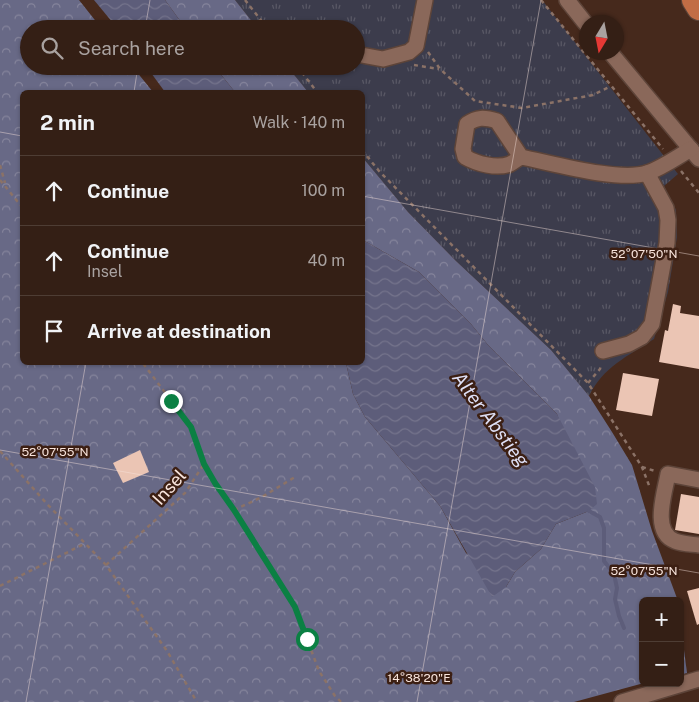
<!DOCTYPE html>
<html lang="en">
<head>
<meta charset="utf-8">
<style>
	body { margin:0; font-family:"Public Sans",sans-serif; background:#3c271e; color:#f1f3f6 }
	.controls { position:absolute; right:15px; bottom:15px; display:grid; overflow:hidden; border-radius:8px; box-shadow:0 1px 4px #0004 }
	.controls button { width:45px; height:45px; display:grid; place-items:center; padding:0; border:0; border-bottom:1px solid #4e3d34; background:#341f15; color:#f1f3f6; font:25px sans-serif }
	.compass { position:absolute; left:579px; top:15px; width:45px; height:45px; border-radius:50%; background:#341f15; box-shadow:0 1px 4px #0004; rotate:190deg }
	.stop { position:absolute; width:15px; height:15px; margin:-11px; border:4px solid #0b8043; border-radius:50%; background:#fff }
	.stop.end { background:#0b8043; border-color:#fff; box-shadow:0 1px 5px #0008 }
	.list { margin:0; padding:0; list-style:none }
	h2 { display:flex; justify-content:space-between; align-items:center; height:65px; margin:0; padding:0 20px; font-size:21px }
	h2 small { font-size:16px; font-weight:400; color:#a9a2a0 }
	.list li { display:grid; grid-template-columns:32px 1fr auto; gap:15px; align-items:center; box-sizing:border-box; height:70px; padding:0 20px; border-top:1px solid #4e3d34 }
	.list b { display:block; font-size:19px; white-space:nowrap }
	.list p { margin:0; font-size:16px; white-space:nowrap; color:#a9a2a0 }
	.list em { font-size:16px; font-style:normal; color:#a9a2a0 }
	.icon { flex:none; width:28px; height:28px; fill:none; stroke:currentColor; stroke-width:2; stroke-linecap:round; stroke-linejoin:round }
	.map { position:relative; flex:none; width:699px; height:702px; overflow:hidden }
	.search { position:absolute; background:#341f15; box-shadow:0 1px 4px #0004; left:20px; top:20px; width:345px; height:55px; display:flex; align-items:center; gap:12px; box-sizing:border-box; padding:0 18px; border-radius:28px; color:#a9a2a0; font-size:19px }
	.panel { position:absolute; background:#341f15; box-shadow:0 1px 4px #0004; left:20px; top:90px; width:345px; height:275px; border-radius:8px }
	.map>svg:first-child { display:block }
	.grass { fill:url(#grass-tufts) }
	.forest { fill:url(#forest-crowns) }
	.water { fill:url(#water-waves) }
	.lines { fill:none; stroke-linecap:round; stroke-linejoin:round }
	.stream { stroke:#5d5d7a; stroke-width:4 }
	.building { fill:#ebc5b4 }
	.street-casing { stroke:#5d4439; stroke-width:18 }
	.primary-casing { stroke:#5d4439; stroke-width:26 }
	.path { stroke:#8b7267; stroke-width:2.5; stroke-dasharray:4 4; stroke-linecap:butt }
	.street { stroke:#8a685a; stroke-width:15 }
	.primary { stroke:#c26d45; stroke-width:24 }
	.route { stroke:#0b8043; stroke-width:6 }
	.ticks { fill:none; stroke:#f9e5dd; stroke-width:1; stroke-opacity:0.45 }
	.labels { text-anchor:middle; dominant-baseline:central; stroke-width:5; stroke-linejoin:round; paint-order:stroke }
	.street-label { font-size:18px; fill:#f9e5dd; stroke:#3c1f13 }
	.water-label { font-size:19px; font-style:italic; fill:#dedff5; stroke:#3c1f13 }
	.ticks-label { font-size:12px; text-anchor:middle; fill:#f9e5dd; stroke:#3c1f13; stroke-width:5; stroke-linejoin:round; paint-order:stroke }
</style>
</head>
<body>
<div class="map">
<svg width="699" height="702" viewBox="0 0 699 702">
	<defs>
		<pattern id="grass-tufts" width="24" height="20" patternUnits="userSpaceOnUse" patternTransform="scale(1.25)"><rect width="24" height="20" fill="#3c3c4c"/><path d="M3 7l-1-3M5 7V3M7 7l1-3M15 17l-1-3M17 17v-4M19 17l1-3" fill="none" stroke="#595865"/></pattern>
		<pattern id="forest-crowns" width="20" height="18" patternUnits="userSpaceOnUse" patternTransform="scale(1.25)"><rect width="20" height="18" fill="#686986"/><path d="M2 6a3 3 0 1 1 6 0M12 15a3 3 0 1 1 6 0" fill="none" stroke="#86859c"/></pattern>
		<pattern id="water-waves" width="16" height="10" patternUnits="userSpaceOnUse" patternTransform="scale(1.25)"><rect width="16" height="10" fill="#5d5d7a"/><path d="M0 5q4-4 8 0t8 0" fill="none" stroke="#75748c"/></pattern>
	</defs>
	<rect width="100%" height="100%" fill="#46291c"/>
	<path class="grass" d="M 235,0 L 542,0 L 678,174 L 664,186 L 676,210 L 677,237 L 668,292 L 654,339 C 628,356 603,367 589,396 L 551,350 L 456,261 L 408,212 L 363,158 L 362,92 L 308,92 L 287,66 L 356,66 L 356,29 L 258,29 Z"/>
	<g class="forest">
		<path d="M 0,0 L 79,0 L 102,29 L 29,29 L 29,66 L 132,66 L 153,92 L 22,92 L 22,362 L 346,363 L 353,394 L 365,417 L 440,506 L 466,553 L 506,587 L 515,572 L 541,549 L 556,524 L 589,511 L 557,414 L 488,345 L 471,324 L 419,272 L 363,240 L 363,158 L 408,212 L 456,261 L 551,350 L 589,396 L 612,432 L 632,465 L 652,531 L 678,601 L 643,601 L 644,683 L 574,702 L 0,702 Z"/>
		<path d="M 165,0 L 235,0 L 258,29 L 186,29 Z"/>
		<path d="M 214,66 L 287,66 L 308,92 L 235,92 Z"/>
		<path d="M 680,619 L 687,673 L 680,675 Z"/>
	</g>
	<g class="water">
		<path d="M 94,0 L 165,0 L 186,29 L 118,29 Z"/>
		<path d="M 146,66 L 214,66 L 235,92 L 165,92 Z"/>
		<path d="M 363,240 L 419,272 L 471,324 L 488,345 L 557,414 L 595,487 L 597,504 L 589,511 L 556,524 L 541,549 L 515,572 L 506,587 L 492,597 L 440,506 L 365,417 L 353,394 L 346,363 L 362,362 Z"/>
	</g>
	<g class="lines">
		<path class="stream" d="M 589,511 L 600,517 L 604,528 L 604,561 L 614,574 L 617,588 L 615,599 L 619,616 L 624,628"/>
	</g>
	<g class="building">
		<path d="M 673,304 L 681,306 L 680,313 L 699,316 L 699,369 L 659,362 L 665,330 L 668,331 Z"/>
		<path d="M 623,373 L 659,379 L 652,416 L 616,410 Z"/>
		<path d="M 140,450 L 149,472 L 123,483 L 113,463 Z"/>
		<path d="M 681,494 L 699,497 L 699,534 L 675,530 Z"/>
		<path d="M 699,588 L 699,624 L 697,625 L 687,591 Z"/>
	</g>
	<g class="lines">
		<defs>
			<g id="street">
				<path d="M 567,0 L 586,24"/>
				<path d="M 610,52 L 699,159"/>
				<path d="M 356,54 L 383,59 L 409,52 L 416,46 L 425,0"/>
				<path d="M 521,157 L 497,121 C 484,117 477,117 467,124 L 463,149 L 465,157 C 477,164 497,169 510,164 C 514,162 517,159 521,157 C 552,163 618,182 647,173 C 662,168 677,157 691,149"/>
				<path d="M 603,351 L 629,344 L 642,337 L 652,324 L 667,243 L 668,220 L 666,208 L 647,173"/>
				<path d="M 699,480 L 668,474 C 665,492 651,532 675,541 C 682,544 691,544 699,545"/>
				<path d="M 622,702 L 699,679"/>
			</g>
			<path id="primary" d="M 694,0 L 699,8"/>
		</defs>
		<use href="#street" class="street-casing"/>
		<use href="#primary" class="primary-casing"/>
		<g class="path">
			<path d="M 245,0 L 268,29"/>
			<path d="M 541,0 L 663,149"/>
			<path d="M 428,52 L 440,69 L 475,101 L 522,108 L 593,95 L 611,86"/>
			<path d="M 414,65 L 439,69"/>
			<path d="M 297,66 L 317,92"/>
			<path d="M 362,150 L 379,171 L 588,383 L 642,467 L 650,488"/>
			<path d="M 0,165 L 5,183"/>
			<path d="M 681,171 L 699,193"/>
			<path d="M 0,180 L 22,207"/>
			<path d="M 588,383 L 600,369 L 601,365"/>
			<path d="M 0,451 L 47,504 L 106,565 L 167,651 L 197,702"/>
			<path d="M 204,464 L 295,607 L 319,671 L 335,696 L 341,702"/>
			<path d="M 642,467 L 655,471"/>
			<path d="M 234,510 L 262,497 L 295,477"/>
			<path d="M 106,565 L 185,493 L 204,464 L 191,427 L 142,362"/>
			<path d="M 0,586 L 84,544"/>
		</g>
		<use href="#street" class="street"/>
		<use href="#primary" class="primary"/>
	</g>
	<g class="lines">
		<path class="route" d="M 171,401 L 191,427 L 204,464 L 215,483 L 234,510 L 295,607 L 307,639"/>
	</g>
	<path class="ticks" d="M 145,29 L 150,0M 134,92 L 138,66M 0,132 L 22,136M 362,196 L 699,256M 0,450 L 699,573M 26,702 L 86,362M 417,702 L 541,0"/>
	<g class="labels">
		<g class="street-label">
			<text transform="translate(169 487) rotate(-48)">Insel</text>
		</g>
		<g class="water-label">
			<text transform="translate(491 419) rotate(53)">Alter Abstieg</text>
		</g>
	</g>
	<g class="ticks-label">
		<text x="644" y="258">52°07'50"N</text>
		<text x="55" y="456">52°07'55"N</text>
		<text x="644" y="575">52°07'55"N</text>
		<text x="419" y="682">14°38'20"E</text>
	</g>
</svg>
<div class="controls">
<button>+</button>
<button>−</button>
</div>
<svg class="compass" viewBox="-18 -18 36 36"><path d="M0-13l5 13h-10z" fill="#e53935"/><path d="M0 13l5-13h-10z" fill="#a9a2a0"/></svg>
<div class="stop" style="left:307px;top:639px"></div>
<div class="stop end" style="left:171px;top:401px"></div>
<div class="search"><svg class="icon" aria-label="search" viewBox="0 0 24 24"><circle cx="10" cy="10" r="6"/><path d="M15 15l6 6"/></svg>Search here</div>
<section class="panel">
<h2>2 min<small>Walk · 140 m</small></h2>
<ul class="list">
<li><svg class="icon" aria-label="ahead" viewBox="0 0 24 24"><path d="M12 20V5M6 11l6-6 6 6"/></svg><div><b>Continue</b></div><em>100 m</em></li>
<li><svg class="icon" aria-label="ahead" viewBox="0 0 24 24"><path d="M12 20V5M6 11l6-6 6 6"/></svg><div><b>Continue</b><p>Insel</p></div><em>40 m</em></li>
<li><svg class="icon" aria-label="arrive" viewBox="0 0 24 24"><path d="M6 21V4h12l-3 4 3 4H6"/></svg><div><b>Arrive at destination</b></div></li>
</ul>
</section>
</div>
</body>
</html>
